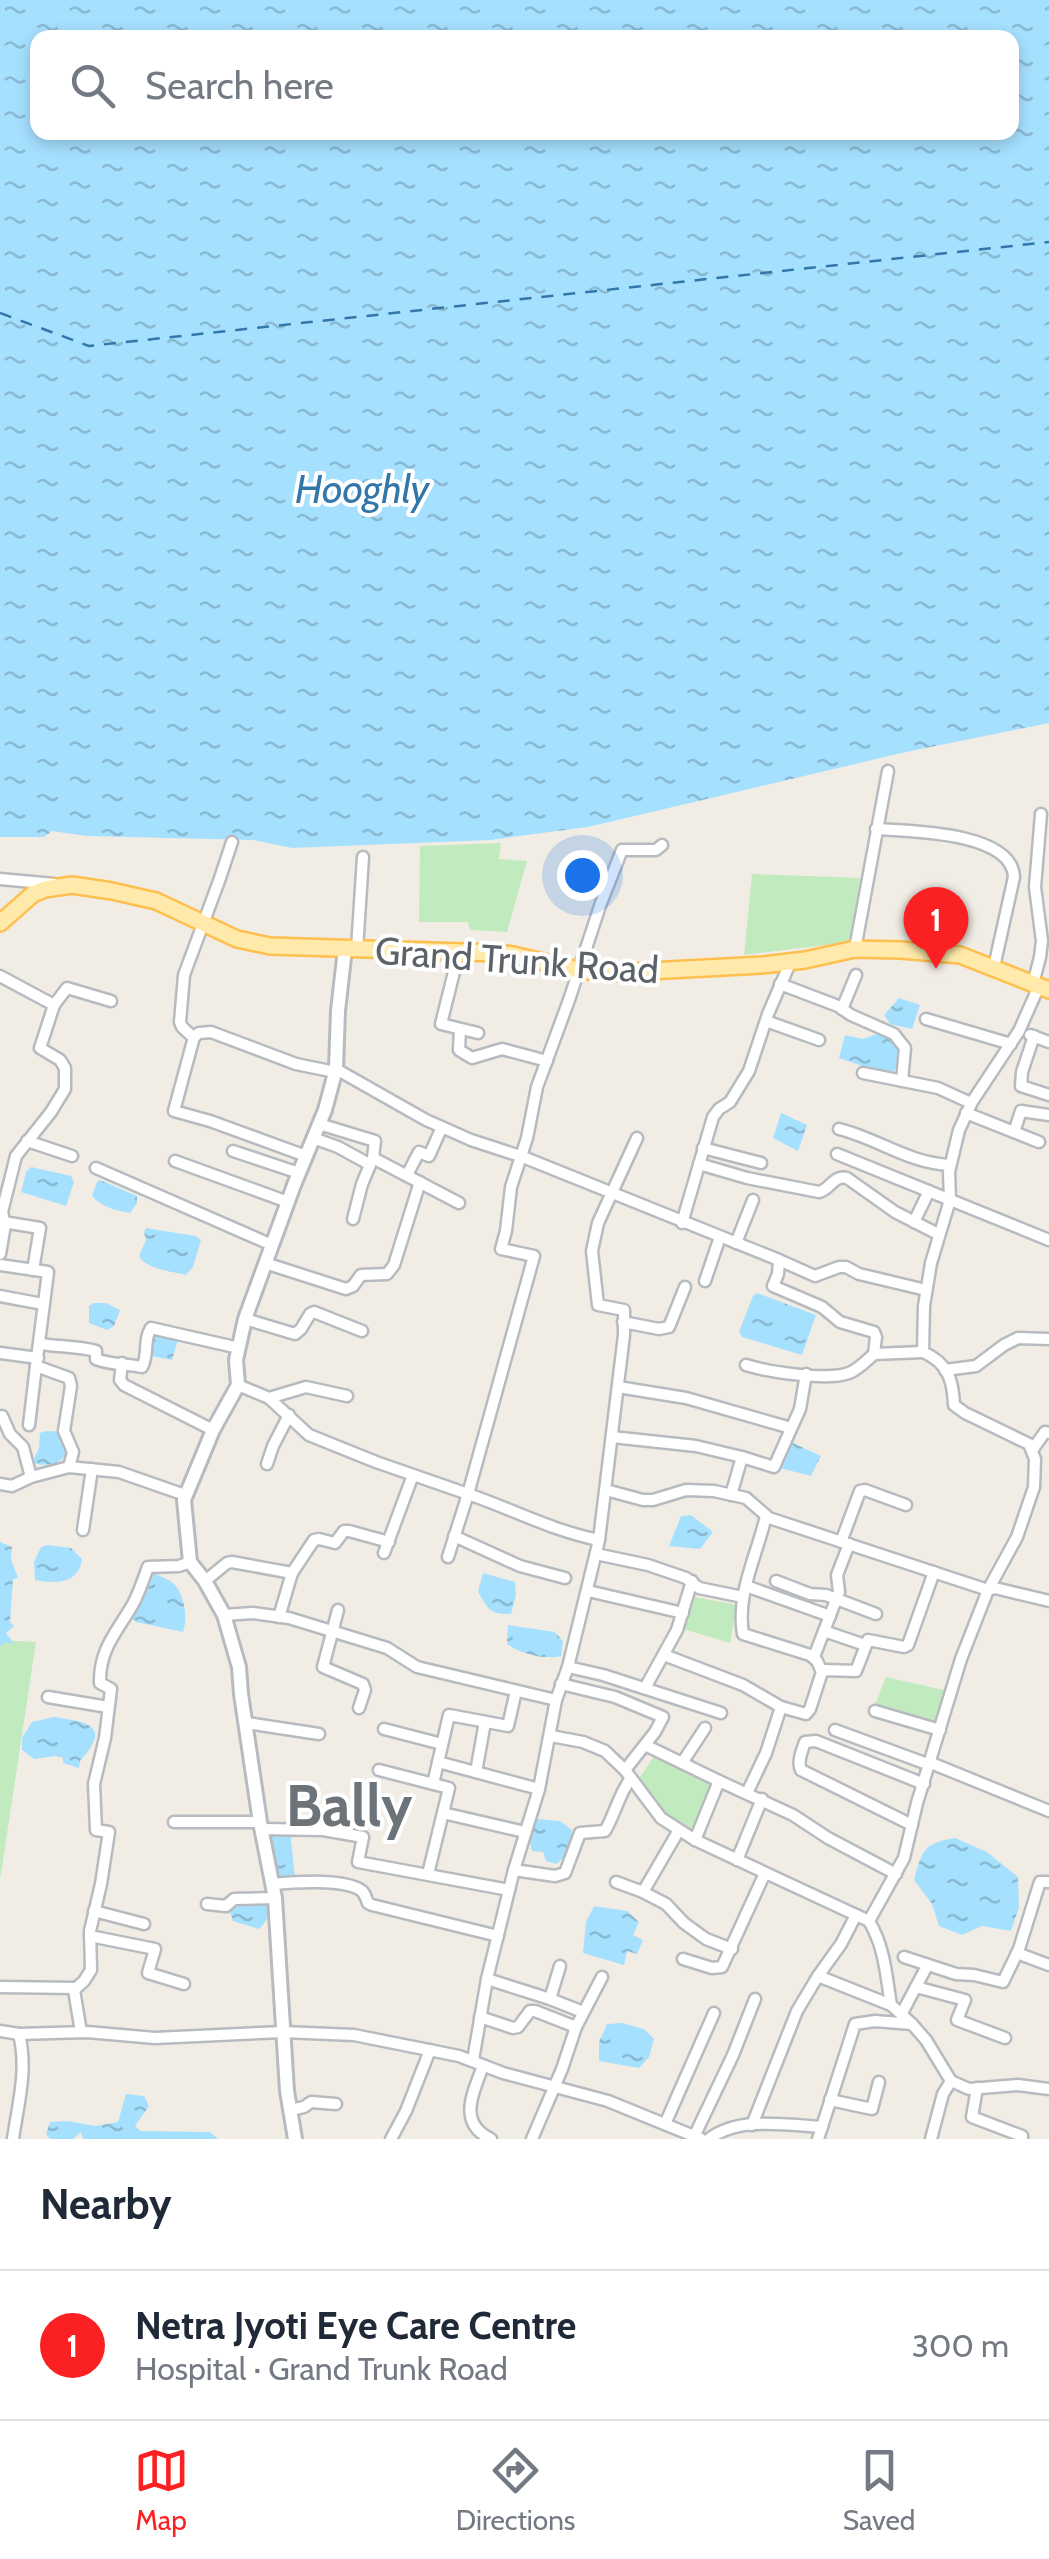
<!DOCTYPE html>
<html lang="en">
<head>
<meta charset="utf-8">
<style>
	body { margin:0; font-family:Cabin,sans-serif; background:#f6f6f7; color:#1f2937 }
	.you { position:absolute; left:582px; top:875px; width:35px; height:35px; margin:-25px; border:8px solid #fff; border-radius:50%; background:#1a73e8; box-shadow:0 0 0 15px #1a73e833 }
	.badge { display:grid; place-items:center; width:65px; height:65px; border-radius:50%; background:#fb2021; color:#fff; font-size:32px; font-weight:700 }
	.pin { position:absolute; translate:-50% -82px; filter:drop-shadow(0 2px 5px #0008) }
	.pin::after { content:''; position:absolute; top:52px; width:35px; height:30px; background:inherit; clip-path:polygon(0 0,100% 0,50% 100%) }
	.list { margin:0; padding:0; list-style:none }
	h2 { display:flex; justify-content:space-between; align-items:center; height:130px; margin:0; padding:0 40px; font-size:42px }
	h2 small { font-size:32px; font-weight:400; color:#747a83 }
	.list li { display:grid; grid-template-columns:65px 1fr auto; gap:30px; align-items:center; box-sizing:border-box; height:150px; padding:0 40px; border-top:2px solid #e0e1e3 }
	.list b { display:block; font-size:38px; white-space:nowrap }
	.list p { margin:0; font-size:32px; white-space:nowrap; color:#747a83 }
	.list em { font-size:32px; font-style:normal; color:#747a83 }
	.icon { flex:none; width:55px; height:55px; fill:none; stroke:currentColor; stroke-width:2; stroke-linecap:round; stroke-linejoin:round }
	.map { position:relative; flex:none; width:1049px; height:2139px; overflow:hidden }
	.search { position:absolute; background:#fff; box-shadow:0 5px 15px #0003; left:30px; right:30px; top:30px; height:110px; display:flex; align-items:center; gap:25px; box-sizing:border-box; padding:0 35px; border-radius:20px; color:#747a83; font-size:38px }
	.sheet { height:280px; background:#fff }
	nav { display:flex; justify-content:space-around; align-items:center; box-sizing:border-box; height:140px; border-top:2px solid #e0e1e3; background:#fff; font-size:28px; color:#747a83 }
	nav a { display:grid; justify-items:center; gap:5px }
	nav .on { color:#fb2021 }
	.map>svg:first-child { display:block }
	.garden { fill:#c2eabf }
	.water { fill:url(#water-ripples); fill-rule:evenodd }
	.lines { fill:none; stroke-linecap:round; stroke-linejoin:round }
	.ferry { stroke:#37a; stroke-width:2.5; stroke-dasharray:12 10; stroke-linecap:butt }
	.minor-casing { stroke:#b7bbc0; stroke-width:15 }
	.tertiary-casing { stroke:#b7bbc0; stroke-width:18 }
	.primary-casing { stroke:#ffbf4f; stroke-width:20 }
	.minor { stroke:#fff; stroke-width:10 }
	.tertiary { stroke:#fff; stroke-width:12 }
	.primary { stroke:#ffeaab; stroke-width:15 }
	.labels { text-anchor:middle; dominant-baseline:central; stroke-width:8; stroke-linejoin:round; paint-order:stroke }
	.street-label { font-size:38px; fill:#5c6267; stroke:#fff }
	.water-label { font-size:40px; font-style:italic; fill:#37a; stroke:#fff }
	.town-label { font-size:58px; font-weight:bold; fill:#6d7479; stroke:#fff }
</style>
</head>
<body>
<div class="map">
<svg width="1049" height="2139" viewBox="0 0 1049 2139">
	<defs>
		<pattern id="water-ripples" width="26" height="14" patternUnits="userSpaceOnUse" patternTransform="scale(2.5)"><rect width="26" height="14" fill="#a6e0ff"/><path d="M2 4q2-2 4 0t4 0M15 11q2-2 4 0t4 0" fill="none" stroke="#8ab9d2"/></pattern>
	</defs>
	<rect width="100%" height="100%" fill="#f1ede5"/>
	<g class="garden">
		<path d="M 501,843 L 499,859 L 527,861 L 507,932 L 470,930 L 468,922 L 419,922 L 420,846 Z"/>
		<path d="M 752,874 L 860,878 L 850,942 L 744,955 Z"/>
		<path d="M 690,1596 L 737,1605 L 730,1643 L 677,1627 Z"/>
		<path d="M 0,1640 L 36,1642 L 0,1880 Z"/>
		<path d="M 886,1677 L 948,1691 L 938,1725 L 874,1707 Z"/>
		<path d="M 659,1749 L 717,1780 L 694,1835 L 665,1817 L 638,1780 Z"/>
	</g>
	<g class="water">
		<path d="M 0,0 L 1049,0 L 1049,723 L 906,752 L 588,827 L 490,840 L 292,848 L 253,840 L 87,836 L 52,831 L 44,837 L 0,837 ZM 38,38 L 1012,38 L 1012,132 L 38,132 Z"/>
		<path d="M 899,998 L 920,1005 L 912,1029 L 890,1024 L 884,1015 Z"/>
		<path d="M 883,1032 L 901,1035 L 907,1049 L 891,1076 L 839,1058 L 845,1035 L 863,1039 Z"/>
		<path d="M 781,1113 L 807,1125 L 798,1151 L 773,1138 Z"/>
		<path d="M 31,1167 L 71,1176 L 74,1182 L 66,1206 L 21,1192 L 26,1172 Z"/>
		<path d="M 100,1180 L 137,1196 L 137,1203 L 130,1213 C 116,1210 102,1208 92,1196 L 97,1182 Z"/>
		<path d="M 146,1228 L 195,1236 L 201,1240 L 193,1267 L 186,1275 C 171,1271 147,1270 139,1256 L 146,1240 L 144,1232 Z"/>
		<path d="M 757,1293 L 816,1315 L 802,1355 L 742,1337 L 739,1332 L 753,1296 Z"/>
		<path d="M 93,1303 L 106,1303 L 120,1310 L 114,1326 L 107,1330 L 89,1323 L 89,1307 Z"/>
		<path d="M 154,1329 L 167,1331 L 178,1340 L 172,1360 L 146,1355 Z"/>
		<path d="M 46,1431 L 61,1432 L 70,1450 C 60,1465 49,1467 32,1463 L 39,1448 L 40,1433 Z"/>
		<path d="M 793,1443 L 821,1456 L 811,1476 L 780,1468 L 781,1451 Z"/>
		<path d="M 691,1515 L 713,1532 L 700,1549 L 669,1546 L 681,1516 Z"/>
		<path d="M 0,1542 L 12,1547 L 11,1559 L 18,1578 L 13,1579 L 10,1622 L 14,1626 L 6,1633 L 15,1645 L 7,1642 L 0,1646 Z"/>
		<path d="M 47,1545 L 71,1548 L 82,1559 C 79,1584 55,1584 35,1580 L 34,1562 L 41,1547 Z"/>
		<path d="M 146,1570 C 154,1574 169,1578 175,1585 C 185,1597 188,1618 183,1632 L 136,1622 L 127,1615 Z"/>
		<path d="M 483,1573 L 515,1582 L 516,1595 L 511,1614 C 489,1615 488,1608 478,1592 Z"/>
		<path d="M 508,1625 L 555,1632 L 563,1641 L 561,1656 C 544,1660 522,1654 507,1644 Z"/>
		<path d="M 54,1717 C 89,1722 112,1726 80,1761 L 79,1768 L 63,1763 L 63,1758 L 56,1756 L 34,1759 L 22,1750 L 22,1738 L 32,1722 Z"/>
		<path d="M 537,1819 L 560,1821 L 572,1830 C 571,1845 568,1856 556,1864 L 546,1861 L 543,1852 L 532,1851 L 529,1837 Z"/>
		<path d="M 290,1829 L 295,1879 L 275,1880 L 268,1838 L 270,1832 Z"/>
		<path d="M 955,1838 L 987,1852 L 1018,1877 L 1019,1907 L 1011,1931 L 982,1926 L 962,1935 L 939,1926 L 932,1904 L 914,1880 C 922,1850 924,1843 955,1838 Z"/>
		<path d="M 239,1899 L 265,1899 C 270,1912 269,1919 259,1929 L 233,1921 L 230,1913 Z"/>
		<path d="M 594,1906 L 627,1911 L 639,1922 L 633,1935 L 643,1940 L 637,1954 L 627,1951 L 624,1965 L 583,1953 L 586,1922 Z"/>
		<path d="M 622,2023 L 644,2029 L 654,2039 L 649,2057 L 639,2068 L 599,2061 L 599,2042 L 607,2024 Z"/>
		<path d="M 126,2094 L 144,2096 L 149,2106 L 135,2126 L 141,2131 L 210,2132 L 218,2139 L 83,2139 L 81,2132 L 73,2139 L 50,2139 L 46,2134 L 50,2122 L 68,2121 L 95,2126 L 118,2122 Z"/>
	</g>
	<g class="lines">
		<path class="ferry" d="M 0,313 L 89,346 L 1049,242"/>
		<defs>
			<g id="minor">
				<path d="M 876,829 C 910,831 1012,832 1014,877 L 994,967"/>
				<path d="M 0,879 L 54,884"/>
				<path d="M 357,949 L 363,857"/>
				<path d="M 855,949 L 888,771"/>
				<path d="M 459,952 L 441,1024 L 478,1033"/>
				<path d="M 0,976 L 54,1005 L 40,1048 L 60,1060 L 65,1068 L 65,1089 L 51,1112 L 16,1156 L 2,1212 L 5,1225 L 0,1254"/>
				<path d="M 780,984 L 838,1006 L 851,1015 L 894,1034 L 905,1048 L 902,1081"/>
				<path d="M 1033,984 L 1040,957 L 1042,941 L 1035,887 L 1041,814"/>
				<path d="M 54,1005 L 67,988 L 111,1001"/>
				<path d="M 842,1009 L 856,975"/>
				<path d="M 926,1019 L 1011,1044"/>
				<path d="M 766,1021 L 819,1040"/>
				<path d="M 460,1029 L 459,1050 L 472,1058 L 502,1049 L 547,1061"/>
				<path d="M 1030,1035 L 1049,1042"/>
				<path d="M 1034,1036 L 1022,1072 L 1021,1086 L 1049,1095"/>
				<path d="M 194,1038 L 182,1027 L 180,1022 L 184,975 L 219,881 L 232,842"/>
				<path d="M 336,1069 L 426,1120 L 471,1140 L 523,1157 L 779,1260 L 778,1274 L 773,1286 L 822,1307 L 840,1322 L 874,1332 L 876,1337 L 874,1354"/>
				<path d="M 863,1073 L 938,1088 L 971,1103"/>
				<path d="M 966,1113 L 1039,1142"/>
				<path d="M 319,1124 L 375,1141 L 373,1158 L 362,1184 L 353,1219"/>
				<path d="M 839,1129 C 879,1139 908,1163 950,1165"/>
				<path d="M 1014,1132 L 1021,1111 L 1049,1115"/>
				<path d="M 313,1138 L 338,1147 L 369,1164"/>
				<path d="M 27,1141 L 72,1156"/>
				<path d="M 703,1148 L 761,1163"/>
				<path d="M 233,1151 L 299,1173"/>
				<path d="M 837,1154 L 1049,1240"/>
				<path d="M 306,1156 L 210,1121 L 174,1111 L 194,1037 L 199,1033 L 211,1032 L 296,1064 L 335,1072"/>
				<path d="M 373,1158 L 459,1203"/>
				<path d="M 175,1161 L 288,1202"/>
				<path d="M 699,1164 L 747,1178 L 819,1192 C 830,1190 833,1175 847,1178 L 895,1212 L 938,1234"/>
				<path d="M 96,1168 L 272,1245"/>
				<path d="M 407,1175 L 419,1152 L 429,1156 L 442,1127"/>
				<path d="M 3,1222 L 40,1228 L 33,1270"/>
				<path d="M 914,1222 L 929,1191"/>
				<path d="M 682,1223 L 713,1117 L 719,1109 L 730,1102 L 749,1071 L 768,1014 L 790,963"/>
				<path d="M 736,1243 L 753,1200"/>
				<path d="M 779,1260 L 815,1276 L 839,1267 L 846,1267 L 859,1274 L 926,1290"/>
				<path d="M 265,1263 L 346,1289 L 353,1286 L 361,1275 L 387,1274 L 394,1265 L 420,1182"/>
				<path d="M 0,1265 L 48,1272 L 36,1366 L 69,1378 L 71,1386 L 64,1431 L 73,1452 L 69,1467"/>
				<path d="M 705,1281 L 720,1237"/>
				<path d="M 0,1296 L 43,1304"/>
				<path d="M 245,1319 L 295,1334 L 301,1329 L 310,1314 L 314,1312 L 362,1331"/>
				<path d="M 623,1322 L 659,1329 L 669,1327 L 685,1287"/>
				<path d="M 41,1344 C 60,1347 77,1346 96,1351 L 96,1359 C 110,1365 128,1364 142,1367 C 149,1355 143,1340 151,1328 L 239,1348"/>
				<path d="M 0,1353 L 38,1358"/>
				<path d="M 122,1363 L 120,1380 L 124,1385 L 213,1430"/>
				<path d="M 746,1365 C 768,1372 828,1381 849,1373 C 859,1369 866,1361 874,1354 L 923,1352"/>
				<path d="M 945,1370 L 976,1366 L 1004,1345 L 1018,1338 L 1049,1339"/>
				<path d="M 238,1385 L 269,1398 L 309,1435 L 376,1462 L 468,1494 L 534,1256 L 501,1249 L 506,1231 L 511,1187 L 527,1138 L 537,1087 L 569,1000 L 601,903 L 622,850 L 656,850 L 662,845"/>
				<path d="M 618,1387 L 686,1398 L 791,1428"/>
				<path d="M 269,1398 L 306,1387 L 347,1396"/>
				<path d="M 2,1416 L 10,1434 L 23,1447 L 31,1477"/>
				<path d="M 29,1425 L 36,1366"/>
				<path d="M 612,1437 L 696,1446 L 742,1457"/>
				<path d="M 1033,1449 L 1045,1432 L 1049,1433"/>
				<path d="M 267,1464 L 273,1446 L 289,1415"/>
				<path d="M 0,1484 L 12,1486 L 31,1477 L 69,1467 L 119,1472 L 185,1495"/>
				<path d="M 606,1490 L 643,1500 L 653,1500 L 686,1490 L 714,1491 L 746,1498 L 769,1518 L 988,1590 L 995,1588 L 1049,1601"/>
				<path d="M 731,1495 L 742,1457 L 774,1467 L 800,1409 L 806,1374"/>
				<path d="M 766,1516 C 757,1555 736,1594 743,1634 L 810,1655 L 817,1661 L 822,1672"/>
				<path d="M 83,1530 L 92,1469"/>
				<path d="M 454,1536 L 520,1566 L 565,1578"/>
				<path d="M 841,1542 L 860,1491 L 865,1490 L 906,1505"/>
				<path d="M 384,1553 L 413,1475"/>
				<path d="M 596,1554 L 648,1565 L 686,1578 L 699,1588 L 743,1597"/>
				<path d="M 448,1557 L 468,1494 C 512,1509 553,1531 599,1540"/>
				<path d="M 205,1581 L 227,1563 L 232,1562 L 292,1573"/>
				<path d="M 776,1581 L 810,1594 L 826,1595 L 876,1614"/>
				<path d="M 746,1586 L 830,1616"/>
				<path d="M 588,1591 L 683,1613"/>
				<path d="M 338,1610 L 323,1667 L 363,1684 L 365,1690 L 359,1708"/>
				<path d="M 224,1615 L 253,1613 L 289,1618 L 387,1648 L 417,1667 L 556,1700"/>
				<path d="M 279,1617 L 292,1573 L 314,1540 L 319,1539 L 335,1543 L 344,1531 L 349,1531 L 389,1542"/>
				<path d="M 824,1631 L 865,1645"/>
				<path d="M 664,1655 L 743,1685 L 781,1707 L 806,1714 L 810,1709 L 822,1672 L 824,1670 L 856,1671 L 868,1640 L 904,1647 L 908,1645 L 934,1572"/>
				<path d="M 814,1657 L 839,1592 L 837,1575 L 849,1544"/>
				<path d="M 568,1667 L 603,1675 L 721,1713"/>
				<path d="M 561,1684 L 615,1697 L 663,1717 L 655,1732 L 625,1770"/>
				<path d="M 645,1688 L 677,1630 L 692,1581"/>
				<path d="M 48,1697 L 108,1707"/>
				<path d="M 875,1711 L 940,1730"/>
				<path d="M 247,1723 L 319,1734"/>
				<path d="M 384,1729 L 442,1744"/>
				<path d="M 835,1730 L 930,1765"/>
				<path d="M 551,1736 L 583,1742 L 605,1751 L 625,1770 L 661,1818 L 695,1840 L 869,1921"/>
				<path d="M 645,1745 L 719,1781"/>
				<path d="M 438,1762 L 539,1789"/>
				<path d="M 682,1763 L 705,1728"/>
				<path d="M 931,1763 L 1049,1811"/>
				<path d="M 379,1770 L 449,1788 L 428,1874"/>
				<path d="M 476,1772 L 485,1722"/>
				<path d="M 433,1784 L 449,1715 L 508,1726 L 516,1691"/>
				<path d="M 747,1793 L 766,1753 L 781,1707"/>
				<path d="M 443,1813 L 525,1832"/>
				<path d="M 174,1822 L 260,1822"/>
				<path d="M 912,1825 L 801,1770 C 797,1763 802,1750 805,1742 L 816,1741 L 924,1784"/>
				<path d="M 262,1829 L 323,1830 L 363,1837 L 358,1862 L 509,1890"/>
				<path d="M 695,1840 L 719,1781 L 793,1815 L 828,1838 L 896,1874"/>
				<path d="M 737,1860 L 762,1799"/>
				<path d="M 514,1870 L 555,1876 L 565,1873 L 580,1833 L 605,1831 C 615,1814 619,1794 631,1778"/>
				<path d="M 616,1882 L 643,1892 L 679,1830"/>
				<path d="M 273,1884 C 294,1882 340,1879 359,1889 C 365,1892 365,1896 368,1903 L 372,1905 L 498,1936"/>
				<path d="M 643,1892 L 666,1904 L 684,1923 L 706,1939 L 732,1949"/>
				<path d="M 207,1904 L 226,1906 L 234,1899 L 275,1898"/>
				<path d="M 94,1911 L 144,1924"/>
				<path d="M 90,1936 L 155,1949 L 148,1973 L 184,1984"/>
				<path d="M 1017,1953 L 1049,1965"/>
				<path d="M 904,1957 L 956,1974 L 974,1975 L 1003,1982 L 1019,1949 L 1038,1888 L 1040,1882 L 1049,1882"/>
				<path d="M 683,1959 L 712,1968 L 722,1967 L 765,1873"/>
				<path d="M 560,1966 L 550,1999 L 583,2012"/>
				<path d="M 818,1976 L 891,2005"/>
				<path d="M 487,1979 L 550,1999"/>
				<path d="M 0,1987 L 76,1988"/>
				<path d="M 916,1987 L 965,2000 L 957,2020 L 1005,2038"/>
				<path d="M 902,2013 L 927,1966"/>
				<path d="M 480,2017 L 513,2028 L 518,2027 L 530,2011 L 535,2011 L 576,2027"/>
				<path d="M 912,2024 L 891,2005 C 886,1975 885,1948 869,1921 L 904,1858 L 917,1803 L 961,1659 L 988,1590 L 1017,1537 L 1034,1487 L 1035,1459 L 1029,1444 L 965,1413 L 954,1405 C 953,1380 948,1363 923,1352 L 924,1306 L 931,1263 L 950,1200 L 949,1172 L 959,1130 L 972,1102 L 1019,1031 L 1039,986"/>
				<path d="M 0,2031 L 19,2034 L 87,2032 L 155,2038 L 283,2032 L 354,2035 L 459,2056 L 503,2073 L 608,2101 L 701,2139"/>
				<path d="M 81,2032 L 74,1990 L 84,1981 L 91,1970 L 90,1931 L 101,1884 L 109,1832 L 96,1830 L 94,1784 L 105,1738 L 111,1689 L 100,1683 C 99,1649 117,1632 133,1604 C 139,1593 143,1580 148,1567 L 179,1566 L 190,1562"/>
				<path d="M 473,2060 L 487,1979 L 514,1870 L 539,1789 L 556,1700 L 568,1667 L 599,1540 L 624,1335 L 624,1310 L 598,1305 L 592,1251 L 598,1223 L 637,1138"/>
				<path d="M 483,2066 C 473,2093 457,2123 491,2139"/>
				<path d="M 977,2088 L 972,2117 L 1022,2136 L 1022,2139"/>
				<path d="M 830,2100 L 872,2109 L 879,2082"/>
				<path d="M 290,2110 L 304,2107 L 311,2102 L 336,2104"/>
				<path d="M 665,2124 L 714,2013"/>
				<path d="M 752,2125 L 797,2011 L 818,1976 L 841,1944 L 856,1915"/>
				<path d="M 13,2139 C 18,2104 28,2070 19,2034"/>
				<path d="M 391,2139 L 406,2111 L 430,2050"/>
				<path d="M 532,2139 L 562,2069 L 576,2027 L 602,1977"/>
				<path d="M 693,2139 L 733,2055 L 755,1999"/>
				<path d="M 709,2139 C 739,2116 786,2125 822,2127"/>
				<path d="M 818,2139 L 855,2024 L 875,2021 L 912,2024 L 926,2040 L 951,2081 L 969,2089 L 1018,2085 L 1049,2089"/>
				<path d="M 931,2139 L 943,2094 L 951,2081"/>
			</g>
			<path id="tertiary" d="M 295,2139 L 287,2091 L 275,1898 L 260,1822 L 241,1694 L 239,1667 L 224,1615 L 205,1581 L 190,1562 L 184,1500 L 213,1430 L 238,1385 L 236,1360 L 245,1319 L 294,1185 L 325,1110 L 336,1069 L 338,1011 L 345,949"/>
			<path id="primary" d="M 0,923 L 33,894 L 45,889 L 72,885 L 112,891 L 156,901 L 237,939 L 270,946 L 497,953 L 513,955 L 578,970 L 612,973 L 762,965 L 805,960 L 855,949 L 900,950 L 960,955 L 1049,990"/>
		</defs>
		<use href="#minor" class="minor-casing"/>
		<use href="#tertiary" class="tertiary-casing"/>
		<use href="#primary" class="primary-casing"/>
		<use href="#minor" class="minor"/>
		<use href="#tertiary" class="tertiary"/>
		<use href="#primary" class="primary"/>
	</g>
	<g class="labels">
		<g class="street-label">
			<text transform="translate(517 960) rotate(4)">Grand Trunk Road</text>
		</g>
		<g class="water-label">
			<text x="362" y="488">Hooghly</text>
		</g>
		<g class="town-label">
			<text x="349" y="1805">Bally</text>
		</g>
	</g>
</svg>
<div class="you"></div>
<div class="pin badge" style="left:936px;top:969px">1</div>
<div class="search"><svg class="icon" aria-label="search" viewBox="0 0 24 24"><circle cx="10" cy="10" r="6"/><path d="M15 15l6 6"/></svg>Search here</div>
</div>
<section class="sheet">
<h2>Nearby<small></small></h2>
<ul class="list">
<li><span class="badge">1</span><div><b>Netra Jyoti Eye Care Centre</b><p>Hospital · Grand Trunk Road</p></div><em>300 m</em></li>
</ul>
</section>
<nav>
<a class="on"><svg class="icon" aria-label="map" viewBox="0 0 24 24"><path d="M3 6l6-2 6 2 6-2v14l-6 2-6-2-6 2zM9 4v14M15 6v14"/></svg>Map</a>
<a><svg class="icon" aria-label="directions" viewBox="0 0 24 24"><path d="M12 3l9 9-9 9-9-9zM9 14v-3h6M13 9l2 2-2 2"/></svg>Directions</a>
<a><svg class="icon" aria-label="saved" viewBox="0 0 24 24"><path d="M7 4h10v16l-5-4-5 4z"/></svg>Saved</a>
</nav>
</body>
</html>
